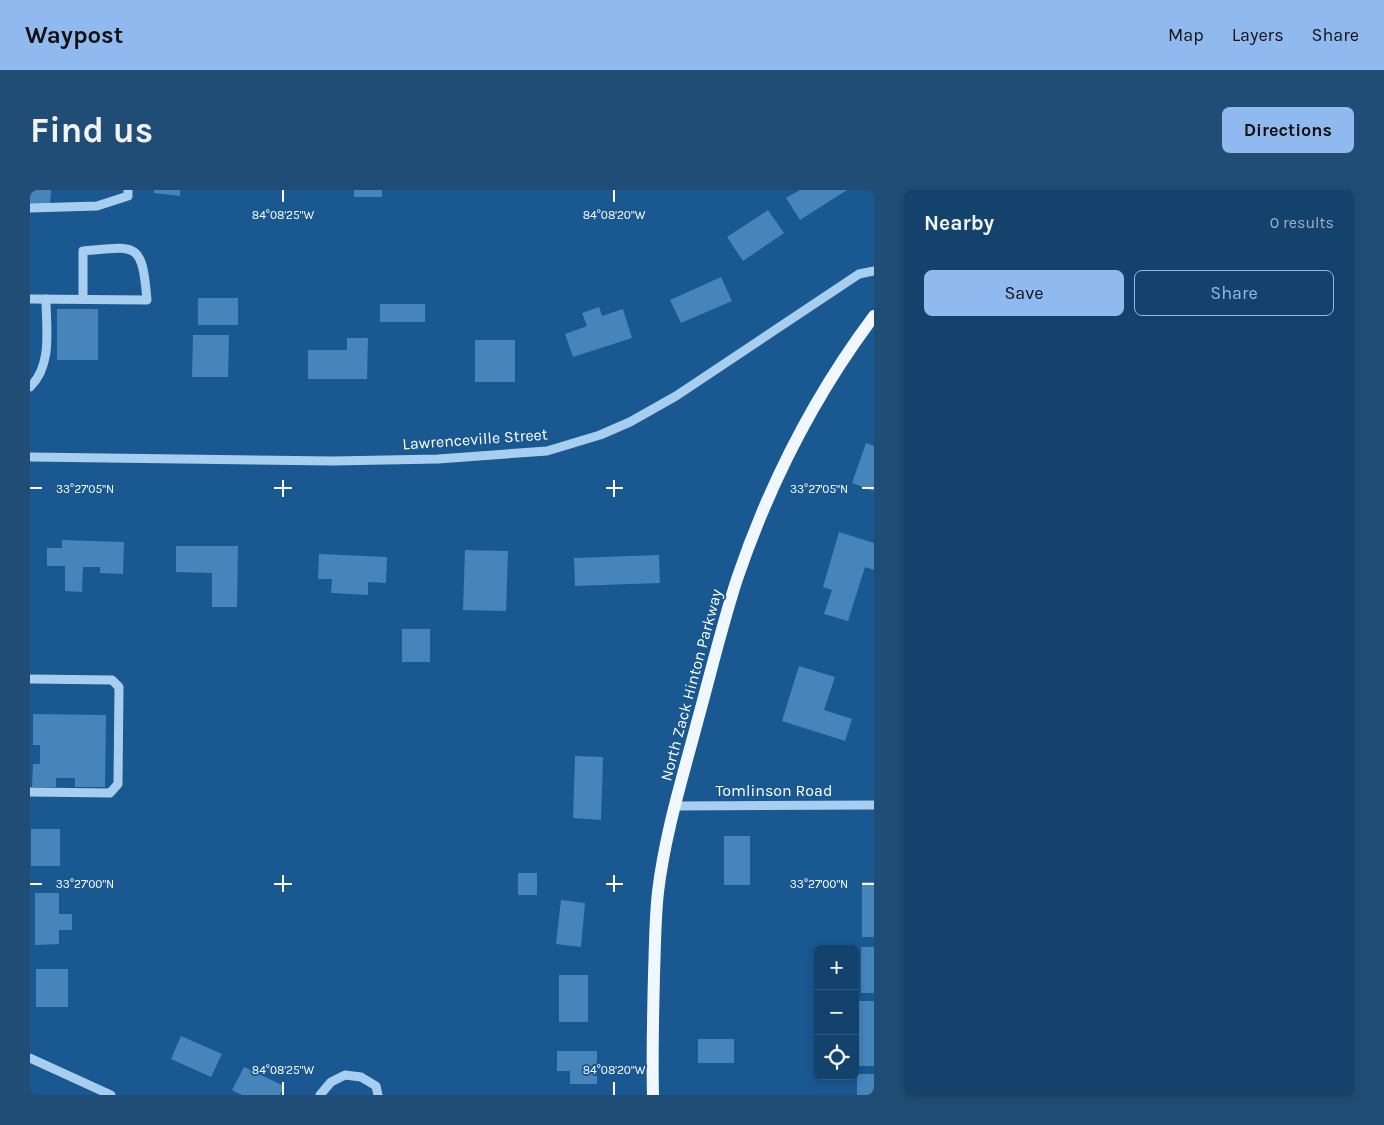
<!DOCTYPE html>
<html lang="en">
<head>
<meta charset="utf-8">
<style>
	body { margin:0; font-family:Karla,sans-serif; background:#204d75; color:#f1f3f6 }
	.controls { position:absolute; right:15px; bottom:15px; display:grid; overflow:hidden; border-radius:8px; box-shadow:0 2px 8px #0003 }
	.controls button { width:45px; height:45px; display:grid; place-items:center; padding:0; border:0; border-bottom:1px solid #325b80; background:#13426d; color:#f1f3f6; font:25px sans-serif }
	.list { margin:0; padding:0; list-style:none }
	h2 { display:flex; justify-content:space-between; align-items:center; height:65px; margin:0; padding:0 20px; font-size:21px }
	h2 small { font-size:16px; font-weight:400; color:#9db0c2 }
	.actions { display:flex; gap:10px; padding:15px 20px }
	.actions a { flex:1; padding:11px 0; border:1px solid #90b9f0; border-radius:8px; text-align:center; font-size:18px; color:#90b9f0 }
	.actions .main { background:#90b9f0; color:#111 }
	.icon { flex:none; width:28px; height:28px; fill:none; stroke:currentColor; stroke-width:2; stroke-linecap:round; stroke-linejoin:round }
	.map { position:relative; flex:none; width:844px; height:905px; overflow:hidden; border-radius:8px }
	header { display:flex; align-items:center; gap:30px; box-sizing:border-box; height:70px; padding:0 25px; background:#90b9f0; color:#111 }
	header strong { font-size:24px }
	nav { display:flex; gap:28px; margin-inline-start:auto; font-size:18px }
	.intro { display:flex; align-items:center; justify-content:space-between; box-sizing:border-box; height:120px; padding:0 30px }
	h1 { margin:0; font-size:35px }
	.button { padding:12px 22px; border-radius:8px; background:#90b9f0; color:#111; font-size:18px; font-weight:700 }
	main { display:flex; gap:30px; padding:0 30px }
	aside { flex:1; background:#13426d; border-radius:8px; box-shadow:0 2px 8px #0003 }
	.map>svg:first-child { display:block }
	.building { fill:#4684ba }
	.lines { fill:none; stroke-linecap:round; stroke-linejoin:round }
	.minor { stroke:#a7ceef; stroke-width:9 }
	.major { stroke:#f0f7ff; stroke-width:12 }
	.ticks { fill:none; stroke:#fff; stroke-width:2 }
	.labels { text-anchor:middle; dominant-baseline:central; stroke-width:4; stroke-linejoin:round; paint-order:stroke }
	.street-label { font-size:16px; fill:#fff; stroke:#195891 }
	.ticks-label { font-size:12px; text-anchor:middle; fill:#fff; stroke:#195891; stroke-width:4; stroke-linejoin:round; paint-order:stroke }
</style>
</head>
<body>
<header>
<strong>Waypost</strong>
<nav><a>Map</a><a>Layers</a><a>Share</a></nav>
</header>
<div class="intro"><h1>Find us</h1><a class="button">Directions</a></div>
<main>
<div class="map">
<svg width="844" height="905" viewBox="0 0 844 905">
	<rect width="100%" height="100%" fill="#195891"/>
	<g class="building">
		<path d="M 0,0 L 21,0 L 20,16 L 0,14 Z"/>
		<path d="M 124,0 L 150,0 L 150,6 L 124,3 Z"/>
		<rect x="324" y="0" width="28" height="7"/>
		<path d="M 770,0 L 817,0 L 770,30 L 756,8 Z"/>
		<path d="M 738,20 L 754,43 L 713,71 L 697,47 Z"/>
		<path d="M 691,87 L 702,111 L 651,133 L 640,110 Z"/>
		<rect x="168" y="108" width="40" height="27"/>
		<rect x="350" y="114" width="45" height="18"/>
		<path d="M 569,117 L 572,126 L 593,119 L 602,148 L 543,167 L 535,144 L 557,136 L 552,123 Z"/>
		<rect x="27" y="119" width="41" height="51"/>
		<path d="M 163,145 L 199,145 L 198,187 L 162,187 Z"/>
		<path d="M 317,148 L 338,148 L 337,189 L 278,189 L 278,160 L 317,160 Z"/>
		<rect x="445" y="150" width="40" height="42"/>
		<path d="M 836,253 L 844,256 L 844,301 L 822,293 Z"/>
		<path d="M 809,342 L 844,353 L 844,380 L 835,377 L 818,431 L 794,424 L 802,400 L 793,397 Z"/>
		<path d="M 32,350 L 94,352 L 93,384 L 70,383 L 70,377 L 53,377 L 52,402 L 35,401 L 35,376 L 17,376 L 17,358 L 32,358 Z"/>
		<path d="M 146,356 L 208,356 L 207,417 L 182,417 L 182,383 L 146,382 Z"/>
		<path d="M 435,360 L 478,361 L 476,421 L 433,420 Z"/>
		<path d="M 289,364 L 357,367 L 356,393 L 338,392 L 338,405 L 301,403 L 302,389 L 288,389 Z"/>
		<path d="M 629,365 L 630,393 L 545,396 L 544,368 Z"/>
		<rect x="372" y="439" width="28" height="33"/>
		<path d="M 769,476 L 805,487 L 794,520 L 822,529 L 815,551 L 752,531 Z"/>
		<path d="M 3,524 L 76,525 L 75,597 L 45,597 L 45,588 L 26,588 L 26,597 L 2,597 L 3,574 L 10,574 L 10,555 L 3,555 Z"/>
		<path d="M 545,566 L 573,567 L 571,630 L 543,628 Z"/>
		<rect x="1" y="639" width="29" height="37"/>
		<rect x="694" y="646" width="26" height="49"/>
		<rect x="488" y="683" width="19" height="22"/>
		<rect x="832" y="692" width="12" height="55"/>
		<path d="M 5,703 L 29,703 L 29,724 L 42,724 L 42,740 L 29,740 L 29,754 L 5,755 Z"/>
		<path d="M 531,710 L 555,713 L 551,757 L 526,754 Z"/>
		<rect x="831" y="757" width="13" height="46"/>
		<rect x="6" y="779" width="32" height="38"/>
		<rect x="529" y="785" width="29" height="47"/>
		<rect x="829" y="811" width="15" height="65"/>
		<path d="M 151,846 L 192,864 L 181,887 L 141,869 Z"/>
		<rect x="668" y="849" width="36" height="24"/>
		<path d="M 527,861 L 567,861 L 567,894 L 540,894 L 540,881 L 527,881 Z"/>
		<path d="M 214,877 L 254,896 L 250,905 L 212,905 L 202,900 Z"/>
		<rect x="827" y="884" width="17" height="21"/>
	</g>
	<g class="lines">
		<g class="minor">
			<path d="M 0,18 L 67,16 L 98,6 L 98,0"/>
			<path d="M 0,109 L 117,110 C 112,51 107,56 53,61 L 53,109"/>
			<path d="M 0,197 C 23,175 16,138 16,109"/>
			<path d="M 0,267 L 303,271 L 408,269 L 517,261 L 570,245 L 600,232 L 646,206 L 829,84 L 844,81"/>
			<path d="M 0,489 L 82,490 L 89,497 L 88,594 L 80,603 L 0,602"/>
			<path d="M 645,616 L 844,615"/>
			<path d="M 0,868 L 81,905"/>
			<path d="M 290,905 L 301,892 L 315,885 L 331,887 L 346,896 L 348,905"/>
		</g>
		<path class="major" d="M 623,905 C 622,865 623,825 624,785 C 625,758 625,729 628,702 C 635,643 653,586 668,529 C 681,482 692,435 707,389 C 739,295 784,206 844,126"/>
	</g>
	<path class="ticks" d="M 253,0 L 253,12M 584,0 L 584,12M 253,290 L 253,307M 584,290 L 584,307M 0,298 L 12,298M 244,298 L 262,298M 576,298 L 593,298M 832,298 L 844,298M 253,685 L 253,702M 584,685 L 584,702M 0,694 L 12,694M 244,694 L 262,694M 576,694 L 593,694M 832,694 L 844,694M 253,892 L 253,905M 584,892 L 584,905"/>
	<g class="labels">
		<g class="street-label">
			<text transform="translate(445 249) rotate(-4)">Lawrenceville Street</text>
			<text transform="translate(661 495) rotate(-75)">North Zack Hinton Parkway</text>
			<text x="744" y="600">Tomlinson Road</text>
		</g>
	</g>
	<g class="ticks-label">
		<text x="253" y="29">84°08'25"W</text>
		<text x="584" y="29">84°08'20"W</text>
		<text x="55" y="303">33°27'05"N</text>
		<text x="789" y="303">33°27'05"N</text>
		<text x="55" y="698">33°27'00"N</text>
		<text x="789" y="698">33°27'00"N</text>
		<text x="253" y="884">84°08'25"W</text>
		<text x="584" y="884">84°08'20"W</text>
	</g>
</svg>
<div class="controls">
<button>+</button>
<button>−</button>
<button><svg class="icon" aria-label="locate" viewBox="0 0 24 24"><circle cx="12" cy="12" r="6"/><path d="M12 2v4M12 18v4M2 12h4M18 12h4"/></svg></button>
</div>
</div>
<aside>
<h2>Nearby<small>0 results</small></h2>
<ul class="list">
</ul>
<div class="actions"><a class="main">Save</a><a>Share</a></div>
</aside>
</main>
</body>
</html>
